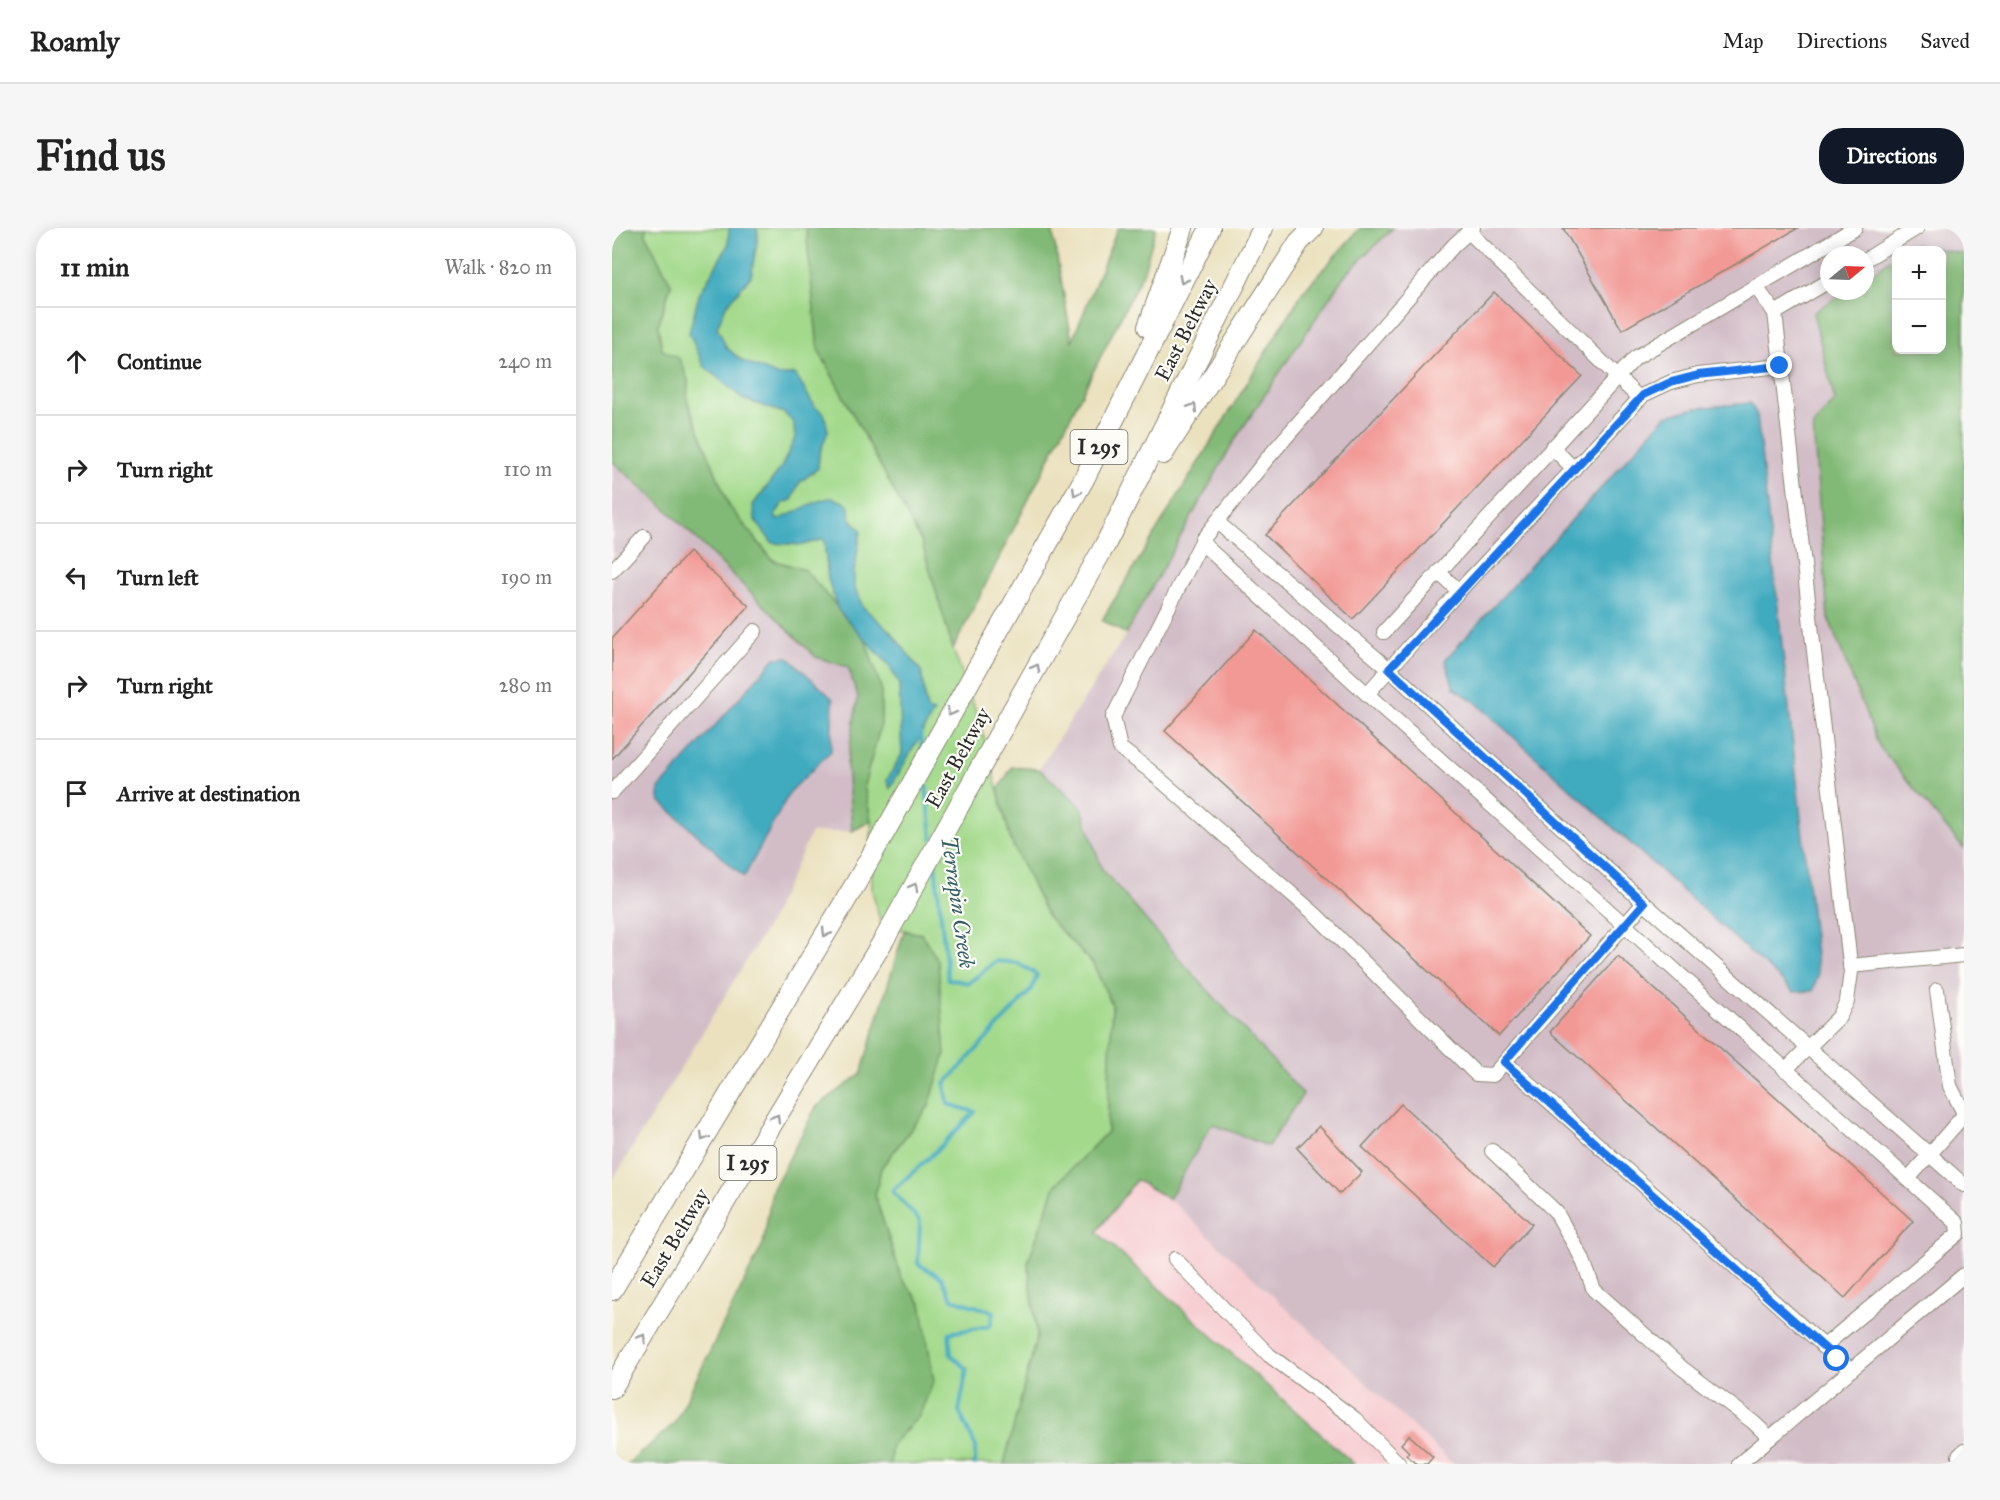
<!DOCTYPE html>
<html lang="en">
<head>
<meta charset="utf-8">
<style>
	body { margin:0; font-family:"IM FELL Great Primer",serif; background:#f6f6f6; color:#222 }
	.controls { position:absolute; right:18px; top:18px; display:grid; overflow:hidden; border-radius:12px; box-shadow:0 3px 15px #0003 }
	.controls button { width:54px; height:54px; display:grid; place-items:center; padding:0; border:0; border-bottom:2px solid #e0e0e0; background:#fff; color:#222; font:30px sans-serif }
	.compass { position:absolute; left:1208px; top:18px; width:54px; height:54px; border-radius:50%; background:#fff; box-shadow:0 3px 15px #0003; rotate:71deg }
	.stop { position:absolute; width:18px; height:18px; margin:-14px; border:4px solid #1a73e8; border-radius:50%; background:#fff }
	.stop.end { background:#1a73e8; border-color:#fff; box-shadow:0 2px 6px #0008 }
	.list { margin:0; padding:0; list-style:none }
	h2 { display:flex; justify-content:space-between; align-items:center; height:78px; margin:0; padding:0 24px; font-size:26px }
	h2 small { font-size:20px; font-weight:400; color:#767676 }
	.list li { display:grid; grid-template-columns:39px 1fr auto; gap:18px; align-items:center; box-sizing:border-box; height:108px; padding:0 24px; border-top:2px solid #e0e0e0 }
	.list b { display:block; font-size:22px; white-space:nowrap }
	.list em { font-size:20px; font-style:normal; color:#767676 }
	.icon { flex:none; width:33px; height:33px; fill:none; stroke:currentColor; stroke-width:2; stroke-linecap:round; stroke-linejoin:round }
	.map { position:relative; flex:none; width:1352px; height:1236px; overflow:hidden; border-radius:24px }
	header { display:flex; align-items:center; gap:36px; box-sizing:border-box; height:84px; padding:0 30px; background:#fff; border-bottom:2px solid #e0e0e0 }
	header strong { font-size:28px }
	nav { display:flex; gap:33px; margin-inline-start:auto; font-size:21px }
	.intro { display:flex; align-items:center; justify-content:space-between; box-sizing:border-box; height:144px; padding:0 36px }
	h1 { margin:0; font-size:42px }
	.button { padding:15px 27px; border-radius:24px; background:#111827; color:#fff; font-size:21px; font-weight:700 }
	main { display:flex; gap:36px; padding:0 36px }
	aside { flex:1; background:#fff; border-radius:24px; box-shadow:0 3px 15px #0003 }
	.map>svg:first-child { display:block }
	.built { fill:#f7cfd3 }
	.industrial { fill:#d2bdc7 }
	.green { fill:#a2d98a; stroke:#66825a; stroke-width:1.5 }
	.forest { fill:#81b976; stroke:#567250; stroke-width:1.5 }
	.water { fill:#40aabf; stroke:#366a75; stroke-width:1.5 }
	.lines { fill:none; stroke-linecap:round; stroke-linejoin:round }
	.stream { stroke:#40aabf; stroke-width:4 }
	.building { fill:#f29995 }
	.minor-casing { stroke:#8b8674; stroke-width:16 }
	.highway-casing { stroke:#8b8674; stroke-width:22 }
	.minor { stroke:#fff; stroke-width:14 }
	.highway { stroke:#fff; stroke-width:20 }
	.oneway { stroke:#a0a0a0 }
	.route { stroke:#1a73e8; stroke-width:8 }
	.labels { text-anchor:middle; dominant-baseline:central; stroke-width:4.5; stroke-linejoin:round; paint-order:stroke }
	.shield { fill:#fdfcf7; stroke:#6a6a68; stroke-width:1.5 }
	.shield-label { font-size:20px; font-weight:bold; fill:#2b2b2b }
	.street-label { font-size:21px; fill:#2b2b2b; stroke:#fdfcf7 }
	.water-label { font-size:22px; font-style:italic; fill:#335e66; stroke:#fdfcf7 }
</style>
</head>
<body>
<header>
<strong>Roamly</strong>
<nav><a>Map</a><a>Directions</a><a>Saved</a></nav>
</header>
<div class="intro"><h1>Find us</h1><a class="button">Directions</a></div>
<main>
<aside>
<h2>11 min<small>Walk · 820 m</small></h2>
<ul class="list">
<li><svg class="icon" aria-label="ahead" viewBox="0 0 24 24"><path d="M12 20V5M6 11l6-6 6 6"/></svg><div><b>Continue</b></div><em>240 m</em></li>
<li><svg class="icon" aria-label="right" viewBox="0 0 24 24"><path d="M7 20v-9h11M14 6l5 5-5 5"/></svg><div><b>Turn right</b></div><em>110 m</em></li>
<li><svg class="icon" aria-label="left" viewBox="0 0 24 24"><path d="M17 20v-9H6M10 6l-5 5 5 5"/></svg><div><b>Turn left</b></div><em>190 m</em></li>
<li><svg class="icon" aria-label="right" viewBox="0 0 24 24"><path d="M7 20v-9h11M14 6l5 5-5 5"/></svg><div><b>Turn right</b></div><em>280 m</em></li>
<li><svg class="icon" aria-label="arrive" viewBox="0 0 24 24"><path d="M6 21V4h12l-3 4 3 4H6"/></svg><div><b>Arrive at destination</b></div></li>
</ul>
</aside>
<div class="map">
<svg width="1352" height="1236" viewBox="0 0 1352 1236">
	<rect width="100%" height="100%" fill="#fdfcf7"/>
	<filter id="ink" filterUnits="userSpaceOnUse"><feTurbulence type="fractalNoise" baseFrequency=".0167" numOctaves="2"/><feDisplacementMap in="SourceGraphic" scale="12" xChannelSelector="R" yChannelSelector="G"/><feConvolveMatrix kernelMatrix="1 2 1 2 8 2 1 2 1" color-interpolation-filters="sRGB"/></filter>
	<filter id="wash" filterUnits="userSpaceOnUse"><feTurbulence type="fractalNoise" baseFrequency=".008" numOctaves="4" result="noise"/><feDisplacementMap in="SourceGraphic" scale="24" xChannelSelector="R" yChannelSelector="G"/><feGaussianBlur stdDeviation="1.35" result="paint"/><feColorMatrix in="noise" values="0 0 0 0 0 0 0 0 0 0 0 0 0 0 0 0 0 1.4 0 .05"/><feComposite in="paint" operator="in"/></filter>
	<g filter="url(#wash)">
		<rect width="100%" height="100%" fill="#ebe1be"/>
		<path class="built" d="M 524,952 L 557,971 L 841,1236 L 742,1236 L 485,1004 Z"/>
		<g class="industrial">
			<path d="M 781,0 L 1352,0 L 1352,26 L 1303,16 L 1293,22 L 1284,22 L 1284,28 L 1253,50 L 1253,27 L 1217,27 L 1217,63 L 1234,63 L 1201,85 L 1223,173 L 1201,197 L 1216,389 L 1267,518 L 1352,621 L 1352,1236 L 841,1236 L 557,971 L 600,896 L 571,735 L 490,641 L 469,578 L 427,541 L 514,406 L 622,213 L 732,48 Z"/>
			<path d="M 0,233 L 51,278 L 204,429 L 236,439 L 246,469 L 235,536 L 240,603 L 199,605 L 156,697 L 0,953 Z"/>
		</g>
		<g class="green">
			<path d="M 34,0 L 117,0 L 116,17 L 87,67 L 130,171 L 172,185 L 182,195 L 183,210 L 169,240 L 141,277 L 190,317 L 212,311 L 216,351 L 226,382 L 193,342 L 161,332 L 117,278 L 75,172 L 76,152 L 50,122 L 46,98 L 59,56 L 34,7 Z"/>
			<path d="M 145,0 L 194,0 L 206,121 L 310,315 L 341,421 L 369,498 L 399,613 L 436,689 L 481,736 L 500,777 L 495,904 L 443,958 L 416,1034 L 425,1108 L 392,1236 L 278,1236 L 280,1216 L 307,1188 L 309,1075 L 290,1051 L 263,968 L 269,940 L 317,878 L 310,706 L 269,697 L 260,662 L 259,593 L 252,557 L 269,496 L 269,460 L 253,411 L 276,436 L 287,456 L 290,526 L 275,552 L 278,560 L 315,483 L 309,443 L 279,404 L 251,379 L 242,358 L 242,344 L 249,302 L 238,290 L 236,276 L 200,276 L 181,287 L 165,292 L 163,287 L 171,275 L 180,272 L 187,255 L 206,240 L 207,227 L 216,203 L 183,146 L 167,148 L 130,133 L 114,119 L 105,99 L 114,78 L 139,48 L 146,8 Z"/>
		</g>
		<g class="forest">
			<path d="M 0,0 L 34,0 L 34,7 L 59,56 L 46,98 L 50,122 L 68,131 L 76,152 L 75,172 L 117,278 L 160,332 L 193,342 L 253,411 L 269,460 L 269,496 L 252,557 L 259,593 L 240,603 L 235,536 L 246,469 L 236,439 L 204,429 L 51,278 L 0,233 Z"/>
			<path d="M 194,0 L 440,0 L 460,113 L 506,0 L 544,0 L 532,43 L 341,421 L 310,315 L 206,121 Z"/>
			<path d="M 748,0 L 781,0 L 732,48 L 622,213 L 514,406 L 490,392 L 690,65 Z"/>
			<path d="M 1303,16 L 1352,26 L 1352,621 L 1267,518 L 1216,389 L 1201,197 L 1223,173 L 1201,85 L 1234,63 L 1253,63 L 1253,50 L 1284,28 L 1284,122 L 1330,122 L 1330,22 L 1293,22 Z"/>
			<path d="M 400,539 L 427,541 L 469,578 L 490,641 L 571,735 L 691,866 L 656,918 L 600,896 L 557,971 L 524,952 L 485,1004 L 742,1236 L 392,1236 L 425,1108 L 416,1034 L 443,958 L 495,904 L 500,777 L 481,736 L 436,689 L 399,613 L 386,562 Z"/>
			<path d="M 292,703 L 310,706 L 326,733 L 333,826 L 317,878 L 269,940 L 263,968 L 290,1051 L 309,1075 L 322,1153 L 307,1188 L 280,1216 L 278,1236 L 16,1236 L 62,1196 L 151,1016 L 160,963 L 204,879 L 249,846 Z"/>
		</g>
		<g class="water">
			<path d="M 117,0 L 145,0 L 146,8 L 139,48 L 114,78 L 105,99 L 114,119 L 130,133 L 167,148 L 183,146 L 203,179 L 212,185 L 216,203 L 207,227 L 206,240 L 187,255 L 180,272 L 171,275 L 163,287 L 165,292 C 182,286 202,272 218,270 C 224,270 231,274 236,276 L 238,290 L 249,302 L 242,344 L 242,358 L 251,379 L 279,404 L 309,443 L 315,482 L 322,484 L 278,560 L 275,552 L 290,526 L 287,456 L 276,436 L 226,382 L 216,351 L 212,311 L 190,317 L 160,315 L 143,292 L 141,277 L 169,240 L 183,210 L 182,195 L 172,185 L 131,171 L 92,138 L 77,105 L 87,67 L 116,17 Z"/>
			<path d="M 1138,175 L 1145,187 L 1206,747 L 1201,763 L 1182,764 L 862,473 L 842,460 L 833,432 L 1054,188 L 1084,180 Z"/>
			<path d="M 176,429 L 221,471 L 219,523 L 178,564 L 132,649 L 47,572 L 47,561 L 163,430 Z"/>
		</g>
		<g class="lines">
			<g class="stream">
				<path d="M 308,504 L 310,523"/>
				<path d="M 313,549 L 320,610"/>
				<path d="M 323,635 L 336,751 L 357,755 L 384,733 L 406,735 L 425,747 L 420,761 L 333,856 L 336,876 L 363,884 L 319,928 L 280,963 L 308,993 L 306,1036 L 329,1049 L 340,1071 L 382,1084 L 378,1098 L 337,1105 L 339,1127 L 355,1141 L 347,1183 L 363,1217 L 363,1236"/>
			</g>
		</g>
		<g id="blocks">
			<g class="building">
				<path d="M 951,0 L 1186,0 L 1010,102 Z"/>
				<path d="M 882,64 L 970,148 L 741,391 L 653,307 Z"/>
				<path d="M 77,324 L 137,378 L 0,531 L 0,410 Z"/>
				<path d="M 644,402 L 978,708 L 887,808 L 553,503 Z"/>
				<path d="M 1006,728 L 1301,993 L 1233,1070 L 938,804 Z"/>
				<path d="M 789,876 L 920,996 L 881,1039 L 750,919 Z"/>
				<path d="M 707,898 L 750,944 L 728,966 L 685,920 Z"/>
				<path d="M 797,1207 L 821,1229 L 815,1236 L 805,1236 L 794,1227 L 797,1224 L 789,1216 Z"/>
			</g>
		</g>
	</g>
	<g filter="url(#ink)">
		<use href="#blocks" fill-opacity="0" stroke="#8b8674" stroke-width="1.5"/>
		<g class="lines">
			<defs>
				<g id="minor">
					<path d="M 861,0 L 842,17 L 654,232 L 591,311 L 593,318 L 755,466 L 847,363 L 1031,167 L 1059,154 L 1086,147 L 1168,138"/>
					<path d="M 856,3 L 1028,171"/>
					<path d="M 1253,32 L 1305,0"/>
					<path d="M 1144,59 L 1163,85"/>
					<path d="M 940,219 L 962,241"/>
					<path d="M 605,294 L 777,441 L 1032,675 L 1352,957"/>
					<path d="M 591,311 L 501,489 L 508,520 L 537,542 L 704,687 L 864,846 L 881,847 L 1032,675"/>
					<path d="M 0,343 L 32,309"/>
					<path d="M 826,344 L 847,363"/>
					<path d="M 772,404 L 1023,130 L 1243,0"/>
					<path d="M 755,466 L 1345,995 L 1346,1006 L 1211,1119"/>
					<path d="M 0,564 L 143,403"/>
					<path d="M 1238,738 L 1352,727"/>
					<path d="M 1325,762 L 1338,858 L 1352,885"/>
					<path d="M 893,834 L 1239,1142"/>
					<path d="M 1173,842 L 1227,789 L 1235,773 L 1239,744 L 1163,85 L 1217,53"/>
					<path d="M 880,923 L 944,984 L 970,1030 L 982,1062 L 1070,1140 L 1141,1194 L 1158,1210"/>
					<path d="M 1296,951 L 1352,887"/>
					<path d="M 563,1031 L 657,1127 L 743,1191 L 787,1236"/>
					<path d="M 1127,1236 L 1352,1047"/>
					<path d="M 1348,1236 L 1347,1228 L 1352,1223"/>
				</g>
				<g id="highway">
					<path d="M 536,99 L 571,0"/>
					<path d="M 551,226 L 687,14 L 701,0"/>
					<path d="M 0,1062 L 244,655 L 472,251 L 598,0"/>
					<path d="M 0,1160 L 273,710 L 493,317 L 651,0"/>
				</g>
			</defs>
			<use href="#minor" class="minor-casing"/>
			<use href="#highway" class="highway-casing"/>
			<use href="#minor" class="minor"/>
			<use href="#highway" class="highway"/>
		</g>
		<defs><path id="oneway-chevron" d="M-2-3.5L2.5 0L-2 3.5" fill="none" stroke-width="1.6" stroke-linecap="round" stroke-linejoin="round" transform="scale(1.5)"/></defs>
		<g class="oneway">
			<use href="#oneway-chevron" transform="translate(571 52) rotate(117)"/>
			<use href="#oneway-chevron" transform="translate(581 179) rotate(-58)"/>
			<use href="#oneway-chevron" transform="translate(464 264) rotate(120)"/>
			<use href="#oneway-chevron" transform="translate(424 440) rotate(-61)"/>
			<use href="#oneway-chevron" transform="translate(339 484) rotate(119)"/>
			<use href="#oneway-chevron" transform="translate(302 659) rotate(-61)"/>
			<use href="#oneway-chevron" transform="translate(214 705) rotate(121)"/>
			<use href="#oneway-chevron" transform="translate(164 890) rotate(-59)"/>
			<use href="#oneway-chevron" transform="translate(92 909) rotate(121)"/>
			<use href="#oneway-chevron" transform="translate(30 1110) rotate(-59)"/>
		</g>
	</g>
	<g class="lines" filter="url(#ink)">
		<path class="route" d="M 1168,138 L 1086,147 L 1059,154 L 1031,167 L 777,441 L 1032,675 L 892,834 L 1225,1131"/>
	</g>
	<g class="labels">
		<g class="shield">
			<rect x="458.5" y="202" width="57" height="34" rx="4.5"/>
			<rect x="107.5" y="918" width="57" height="34" rx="4.5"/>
		</g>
		<g class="shield-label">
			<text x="487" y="219">I 295</text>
			<text x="136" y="935">I 295</text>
		</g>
		<g class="street-label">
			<text transform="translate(574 102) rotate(-63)">East Beltway</text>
			<text transform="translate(346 530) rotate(-61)">East Beltway</text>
			<text transform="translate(63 1010) rotate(-59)">East Beltway</text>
		</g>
		<g class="water-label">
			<text transform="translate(346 674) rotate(82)">Terrapin Creek</text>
		</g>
	</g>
</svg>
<div class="controls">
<button>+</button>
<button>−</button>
</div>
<svg class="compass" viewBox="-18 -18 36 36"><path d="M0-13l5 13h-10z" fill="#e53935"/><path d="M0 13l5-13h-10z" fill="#767676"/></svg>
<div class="stop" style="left:1225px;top:1131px"></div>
<div class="stop end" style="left:1168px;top:138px"></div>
</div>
</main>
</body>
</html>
